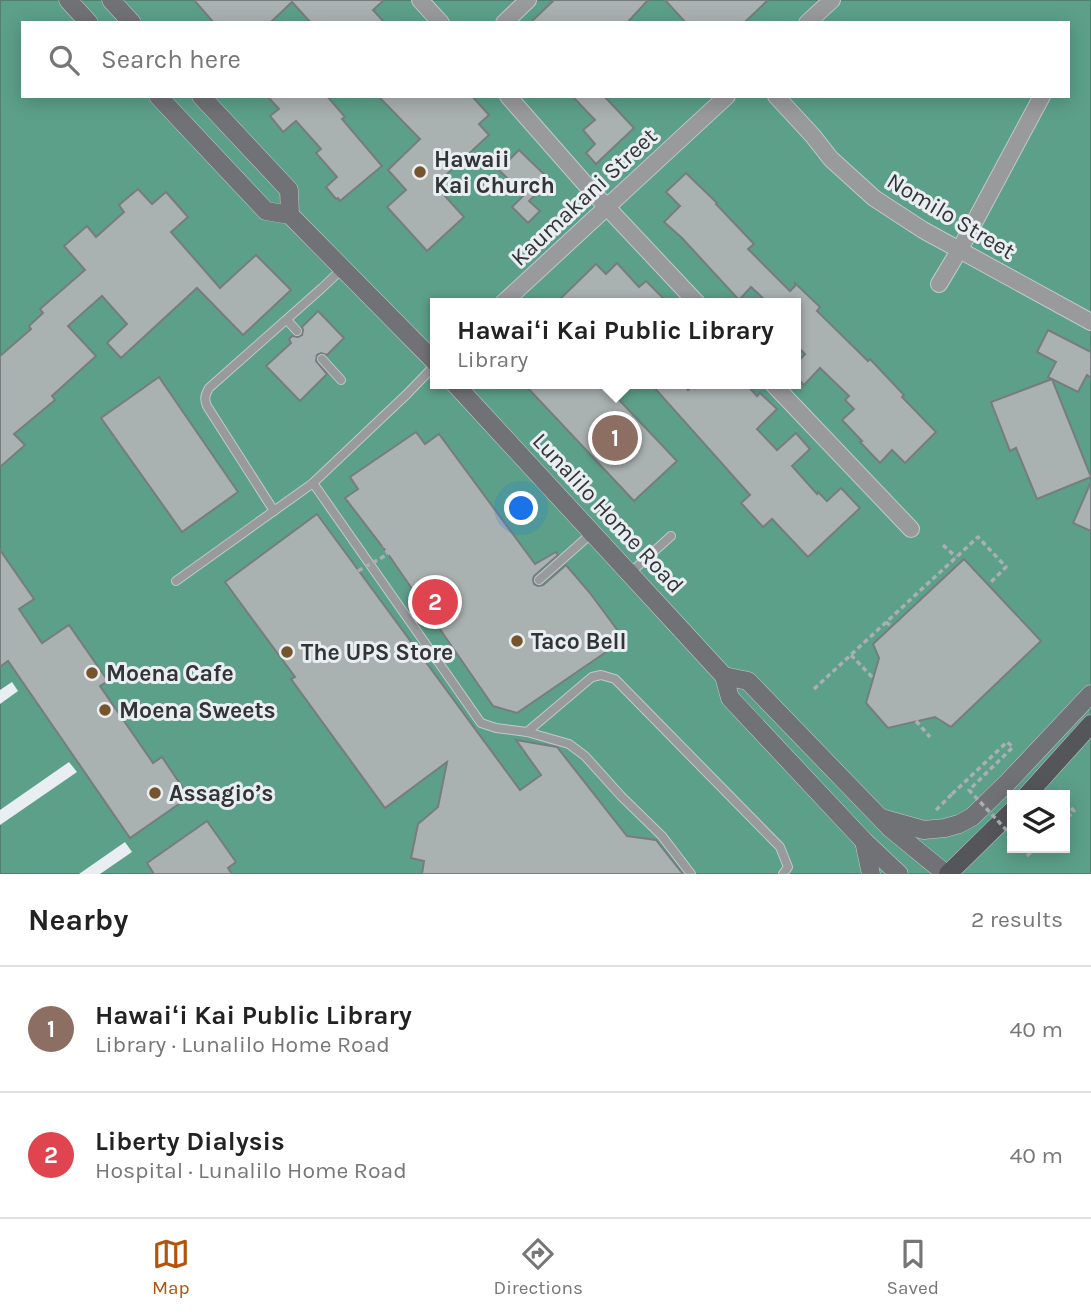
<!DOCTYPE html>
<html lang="en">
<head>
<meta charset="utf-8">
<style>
	body { margin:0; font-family:Karla,sans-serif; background:#f2f2f2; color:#222 }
	.controls { position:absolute; right:21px; bottom:21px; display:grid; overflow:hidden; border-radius:0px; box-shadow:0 4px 18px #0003 }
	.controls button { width:63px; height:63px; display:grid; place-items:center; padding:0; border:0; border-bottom:2px solid #e0e0e0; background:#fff; color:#222; font:35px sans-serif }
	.you { position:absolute; left:522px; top:509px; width:24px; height:24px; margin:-18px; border:5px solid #fff; border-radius:50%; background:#1a73e8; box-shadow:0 0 0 10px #1a73e833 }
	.badge { display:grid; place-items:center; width:46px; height:46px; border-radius:50%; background:#b45309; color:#fff; font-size:23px; font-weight:700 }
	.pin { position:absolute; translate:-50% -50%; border:4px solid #fff; box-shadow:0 2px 7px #0006 }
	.popup { position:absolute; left:430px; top:298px; width:371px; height:91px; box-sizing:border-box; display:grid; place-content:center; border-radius:0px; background:#fff; filter:drop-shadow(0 2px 5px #0005); font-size:23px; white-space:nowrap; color:#767676 }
	.popup b { font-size:26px; color:#222 }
	.popup::after { content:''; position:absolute; left:50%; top:100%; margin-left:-14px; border:14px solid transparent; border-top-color:#fff }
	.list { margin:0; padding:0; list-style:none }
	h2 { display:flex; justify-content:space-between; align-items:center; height:91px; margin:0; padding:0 28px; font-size:30px }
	h2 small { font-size:23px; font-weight:400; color:#767676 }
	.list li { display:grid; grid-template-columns:46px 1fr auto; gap:21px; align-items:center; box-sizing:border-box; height:126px; padding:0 28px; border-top:2px solid #e0e0e0 }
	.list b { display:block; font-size:26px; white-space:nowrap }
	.list p { margin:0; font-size:23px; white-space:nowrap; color:#767676 }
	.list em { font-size:23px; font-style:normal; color:#767676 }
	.icon { flex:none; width:38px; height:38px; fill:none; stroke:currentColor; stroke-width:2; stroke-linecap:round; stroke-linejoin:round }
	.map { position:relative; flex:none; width:1091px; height:874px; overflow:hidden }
	.search { position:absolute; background:#fff; box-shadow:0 4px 18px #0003; left:21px; right:21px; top:21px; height:77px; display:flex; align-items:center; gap:18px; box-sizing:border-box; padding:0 24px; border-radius:0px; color:#767676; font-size:26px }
	.sheet { height:343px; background:#fff }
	nav { display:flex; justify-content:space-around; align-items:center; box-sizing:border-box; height:98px; border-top:2px solid #e0e0e0; background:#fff; font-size:19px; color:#767676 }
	nav a { display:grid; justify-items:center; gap:4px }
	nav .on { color:#b45309 }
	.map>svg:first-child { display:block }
	.water { fill:#5ca089; stroke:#4f8070; stroke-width:2; fill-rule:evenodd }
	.pier { fill:#e9eef2 }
	.building { fill:#aab1b1; stroke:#777d7e; stroke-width:2 }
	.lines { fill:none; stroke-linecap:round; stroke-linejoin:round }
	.service-casing { stroke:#c4c9cc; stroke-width:10 }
	.minor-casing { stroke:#c4c9cc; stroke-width:18 }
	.secondary-casing { stroke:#c4c9cc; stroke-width:19 }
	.primary-casing { stroke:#c4c9cc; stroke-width:19 }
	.path { stroke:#abafb3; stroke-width:3.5; stroke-dasharray:5 3.5; stroke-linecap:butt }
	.service { stroke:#999a9c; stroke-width:8 }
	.minor { stroke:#999a9c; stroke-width:16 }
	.secondary { stroke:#717275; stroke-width:18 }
	.primary { stroke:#55565a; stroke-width:18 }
	.path-bridge { stroke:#abafb3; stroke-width:3.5; stroke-dasharray:5 3.5; stroke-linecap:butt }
	.poi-dot { fill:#76552c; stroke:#e9eef2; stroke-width:2.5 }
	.labels { text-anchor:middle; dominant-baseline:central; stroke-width:6; stroke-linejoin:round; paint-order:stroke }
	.poi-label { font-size:23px; font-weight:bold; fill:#323436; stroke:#e9eef2; text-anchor:start }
	.street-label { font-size:23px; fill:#323436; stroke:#e9eef2 }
</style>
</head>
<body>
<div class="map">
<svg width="1091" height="874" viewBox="0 0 1091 874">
	<rect width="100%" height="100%" fill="#e9eef2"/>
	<path class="water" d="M 0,0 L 1091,0 L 1091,874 L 0,874 ZM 23,23 L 1068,23 L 1068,96 L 23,96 ZM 435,303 L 795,303 L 795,384 L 435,384 ZM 1012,795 L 1065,795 L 1065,848 L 1012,848 Z"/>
	<g class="pier">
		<path d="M 12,682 L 18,691 L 0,704 L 0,690 Z"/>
		<path d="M 69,762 L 77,772 L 0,825 L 0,810 Z"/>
		<path d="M 125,842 L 132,852 L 100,874 L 79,874 Z"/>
	</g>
	<g class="building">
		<path d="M 194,0 L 384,0 L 373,10 L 385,23 L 311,23 L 292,2 L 270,23 L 214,23 Z"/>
		<path d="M 554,0 L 648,0 L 627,23 L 530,23 Z"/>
		<path d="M 665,0 L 768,0 L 744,23 L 686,23 Z"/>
		<path d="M 267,96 L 327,96 L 345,117 L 342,119 L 382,166 L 340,201 L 338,198 L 336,199 L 326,187 L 337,177 L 316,153 L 321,149 L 296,121 L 283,132 L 270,116 L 279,109 Z"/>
		<path d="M 378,96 L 472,96 L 489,115 L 479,124 L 489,135 L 446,175 L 456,186 L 445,196 L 464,217 L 427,251 L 387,207 L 406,190 L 388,170 L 420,139 Z"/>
		<path d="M 572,96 L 604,96 L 634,128 L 596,164 L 586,153 L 595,144 L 583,130 L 595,120 Z"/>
		<path d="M 519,150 L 550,180 L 529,201 L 540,211 L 528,223 L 512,207 L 524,195 L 499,170 Z"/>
		<path d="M 686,173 L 717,203 L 716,204 L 754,244 L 748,249 L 790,291 L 795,286 L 795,283 L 820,307 L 817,311 L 868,361 L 870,359 L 904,395 L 902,397 L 936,432 L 905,463 L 892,450 L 880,463 L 860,442 L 862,441 L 842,420 L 854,409 L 845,400 L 849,396 L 820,368 L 804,385 L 795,376 L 795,365 L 805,354 L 795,344 L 795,303 L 768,303 L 751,287 L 739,300 L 682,238 L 664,222 L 680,206 L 666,192 Z"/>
		<path d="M 138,189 L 152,204 L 166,192 L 188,217 L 171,232 L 220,288 L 256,255 L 291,290 L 243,335 L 197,288 L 121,358 L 107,343 L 127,324 L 102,296 L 68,326 L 96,356 L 52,396 L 55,400 L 14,434 L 25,445 L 0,467 L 0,356 L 31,329 L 29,326 L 43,313 L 40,309 L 85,270 L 64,246 L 87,226 L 96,237 L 124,212 L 119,205 Z"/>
		<path d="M 617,263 L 639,287 L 646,281 L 668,303 L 556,303 L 596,264 L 606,274 Z"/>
		<path d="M 318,311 L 344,338 L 327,355 L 321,353 L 317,355 L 316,361 L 327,374 L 300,401 L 266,366 L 291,343 L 289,339 L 292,336 L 298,337 L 302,335 L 303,330 L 302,327 Z"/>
		<path d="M 1048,330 L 1091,352 L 1091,378 L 1087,375 L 1078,392 L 1052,379 L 1091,477 L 1037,499 L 1016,448 L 1010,451 L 991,402 L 1052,379 L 1048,377 L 1056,362 L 1037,352 Z"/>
		<path d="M 159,377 L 238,492 L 182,532 L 101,418 Z"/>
		<path d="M 524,384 L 604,384 L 677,461 L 634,501 Z"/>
		<path d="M 651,384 L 682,384 L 688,390 L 695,384 L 746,384 L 757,396 L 760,393 L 777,409 L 757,429 L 777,450 L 796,433 L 810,449 L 792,466 L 817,494 L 818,492 L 827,501 L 841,488 L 860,508 L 808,557 L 772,519 L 763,527 L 741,503 L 750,495 Z"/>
		<path d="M 416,432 L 425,444 L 439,434 L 535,564 L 556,552 L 558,555 L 534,576 L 533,579 L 534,584 L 538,586 L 543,585 L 566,565 L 590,593 L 624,639 L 622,650 L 612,648 L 517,713 L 493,706 L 388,554 L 345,498 L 358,489 L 350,477 Z"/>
		<path d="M 1091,482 L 1091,531 L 1073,523 Z"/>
		<path d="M 317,514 L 520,790 L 541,775 L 516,740 L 557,747 L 627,836 L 656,840 L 683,874 L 422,874 L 424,861 L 411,858 L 418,824 L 438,807 L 447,762 L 385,808 L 291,679 L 295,677 L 225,582 Z"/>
		<path d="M 0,550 L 34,599 L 19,609 L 42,643 L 69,625 L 108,681 L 100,686 L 153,763 L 162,757 L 189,797 L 130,838 L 8,661 L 0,667 Z"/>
		<path d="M 964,559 L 1041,641 L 951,727 L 935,717 L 888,728 L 866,703 L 879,658 L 873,644 Z"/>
		<path d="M 207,821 L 236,862 L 228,868 L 232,874 L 154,874 L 147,863 Z"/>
	</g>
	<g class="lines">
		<defs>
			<g id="service">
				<path d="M 287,320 L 297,331"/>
				<path d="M 322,359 L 341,380"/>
				<path d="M 313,483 L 481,723 L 496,728 L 527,732 L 569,744 L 585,756 L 621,796 L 662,836 L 691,874"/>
				<path d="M 274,511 L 207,406 C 204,399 205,395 209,388 L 322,288 L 343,268"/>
				<path d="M 630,573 L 671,536"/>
				<path d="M 539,580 L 592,533"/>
				<path d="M 176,581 L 313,483 L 407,394 L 435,365"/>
				<path d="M 527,732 L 592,677 L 601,675 L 615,679 L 780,847 L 788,867 L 783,874"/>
			</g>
			<g id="minor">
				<path d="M 420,0 L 441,23"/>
				<path d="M 504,23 L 528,0"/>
				<path d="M 807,23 L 832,0"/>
				<path d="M 508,96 L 587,186 L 697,303"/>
				<path d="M 776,96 L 813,136 L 831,159 L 874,198 L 923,230 L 1091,322"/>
				<path d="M 939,284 L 960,249 L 1042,96"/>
				<path d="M 503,303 L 727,96"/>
				<path d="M 773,384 L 911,529"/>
			</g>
			<g id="secondary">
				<path d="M 68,0 L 89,23"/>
				<path d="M 111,0 L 132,23"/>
				<path d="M 158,96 L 266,211 L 290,215 L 435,362"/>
				<path d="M 201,96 L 289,190 L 290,215"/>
				<path d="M 455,384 L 724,676 L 730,698 L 864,841 L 899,874"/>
				<path d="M 724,676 L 748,681 L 890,828 L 946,874"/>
				<path d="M 881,818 L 924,830 L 945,828 L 959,824 L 972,817 L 1008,782 L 1091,694"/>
				<path d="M 864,841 L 871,874"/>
			</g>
			<g id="primary">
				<path d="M 1027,795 L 1091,724"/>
				<path d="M 948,874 L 1012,811"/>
			</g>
		</defs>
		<use href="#service" class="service-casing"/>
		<use href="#minor" class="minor-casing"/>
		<use href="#secondary" class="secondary-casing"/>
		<use href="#primary" class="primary-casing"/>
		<g class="path">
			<path d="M 384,545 L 403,531"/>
			<path d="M 943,545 L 956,557"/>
			<path d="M 886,622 L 894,629"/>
			<path d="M 851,655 L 873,678"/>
			<path d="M 814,689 L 978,537 L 1006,567 L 991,582"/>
			<path d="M 916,721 L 930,737"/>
			<path d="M 1065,806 L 1067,804 L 1074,811 L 1065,820"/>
			<path d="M 936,810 L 952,794"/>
			<path d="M 1027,856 L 1035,848"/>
		</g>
		<use href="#service" class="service"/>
		<use href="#minor" class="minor"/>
		<use href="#secondary" class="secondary"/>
		<use href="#primary" class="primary"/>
		<g class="path-bridge">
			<path d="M 358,571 L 388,554 L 384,545"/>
			<path d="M 952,794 L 1007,742 L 1013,747 L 969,790 L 1012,836"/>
		</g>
	</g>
	<g class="poi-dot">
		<circle cx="420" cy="172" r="7"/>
		<circle cx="517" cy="641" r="7"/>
		<circle cx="287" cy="652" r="7"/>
		<circle cx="92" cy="673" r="7"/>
		<circle cx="105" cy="710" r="7"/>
		<circle cx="155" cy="793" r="7"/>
	</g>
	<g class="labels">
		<g class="poi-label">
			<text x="434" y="159">Hawaii<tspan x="434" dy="26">Kai Church</tspan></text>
			<text x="531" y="641">Taco Bell</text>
			<text x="301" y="652">The UPS Store</text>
			<text x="106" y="673">Moena Cafe</text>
			<text x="119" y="710">Moena Sweets</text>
			<text x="169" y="793">Assagio’s</text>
		</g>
		<g class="street-label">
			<text transform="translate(584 197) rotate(-43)">Kaumakani Street</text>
			<text transform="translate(951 216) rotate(31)">Nomilo Street</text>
			<text transform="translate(608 513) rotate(47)">Lunalilo Home Road</text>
		</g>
	</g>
</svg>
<div class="controls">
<button><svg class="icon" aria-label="layers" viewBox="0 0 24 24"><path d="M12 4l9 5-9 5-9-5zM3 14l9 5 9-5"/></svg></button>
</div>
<div class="you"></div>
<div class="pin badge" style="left:615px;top:438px;background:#8d6e63">1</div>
<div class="popup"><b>Hawaiʻi Kai Public Library</b>Library</div>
<div class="pin badge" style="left:435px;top:602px;background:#e0444e">2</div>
<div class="search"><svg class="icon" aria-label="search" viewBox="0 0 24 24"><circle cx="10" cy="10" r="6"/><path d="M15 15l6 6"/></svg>Search here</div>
</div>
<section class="sheet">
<h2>Nearby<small>2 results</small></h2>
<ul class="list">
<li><span class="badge" style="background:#8d6e63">1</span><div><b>Hawaiʻi Kai Public Library</b><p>Library · Lunalilo Home Road</p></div><em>40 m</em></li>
<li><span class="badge" style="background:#e0444e">2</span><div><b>Liberty Dialysis</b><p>Hospital · Lunalilo Home Road</p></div><em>40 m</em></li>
</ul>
</section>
<nav>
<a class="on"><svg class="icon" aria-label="map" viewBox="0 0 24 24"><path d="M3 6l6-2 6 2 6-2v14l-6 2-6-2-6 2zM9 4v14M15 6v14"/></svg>Map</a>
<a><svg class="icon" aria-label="directions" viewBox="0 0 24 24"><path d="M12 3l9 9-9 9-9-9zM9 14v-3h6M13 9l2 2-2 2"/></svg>Directions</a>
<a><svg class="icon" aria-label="saved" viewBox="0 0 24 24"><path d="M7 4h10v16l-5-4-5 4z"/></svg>Saved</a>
</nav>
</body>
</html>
